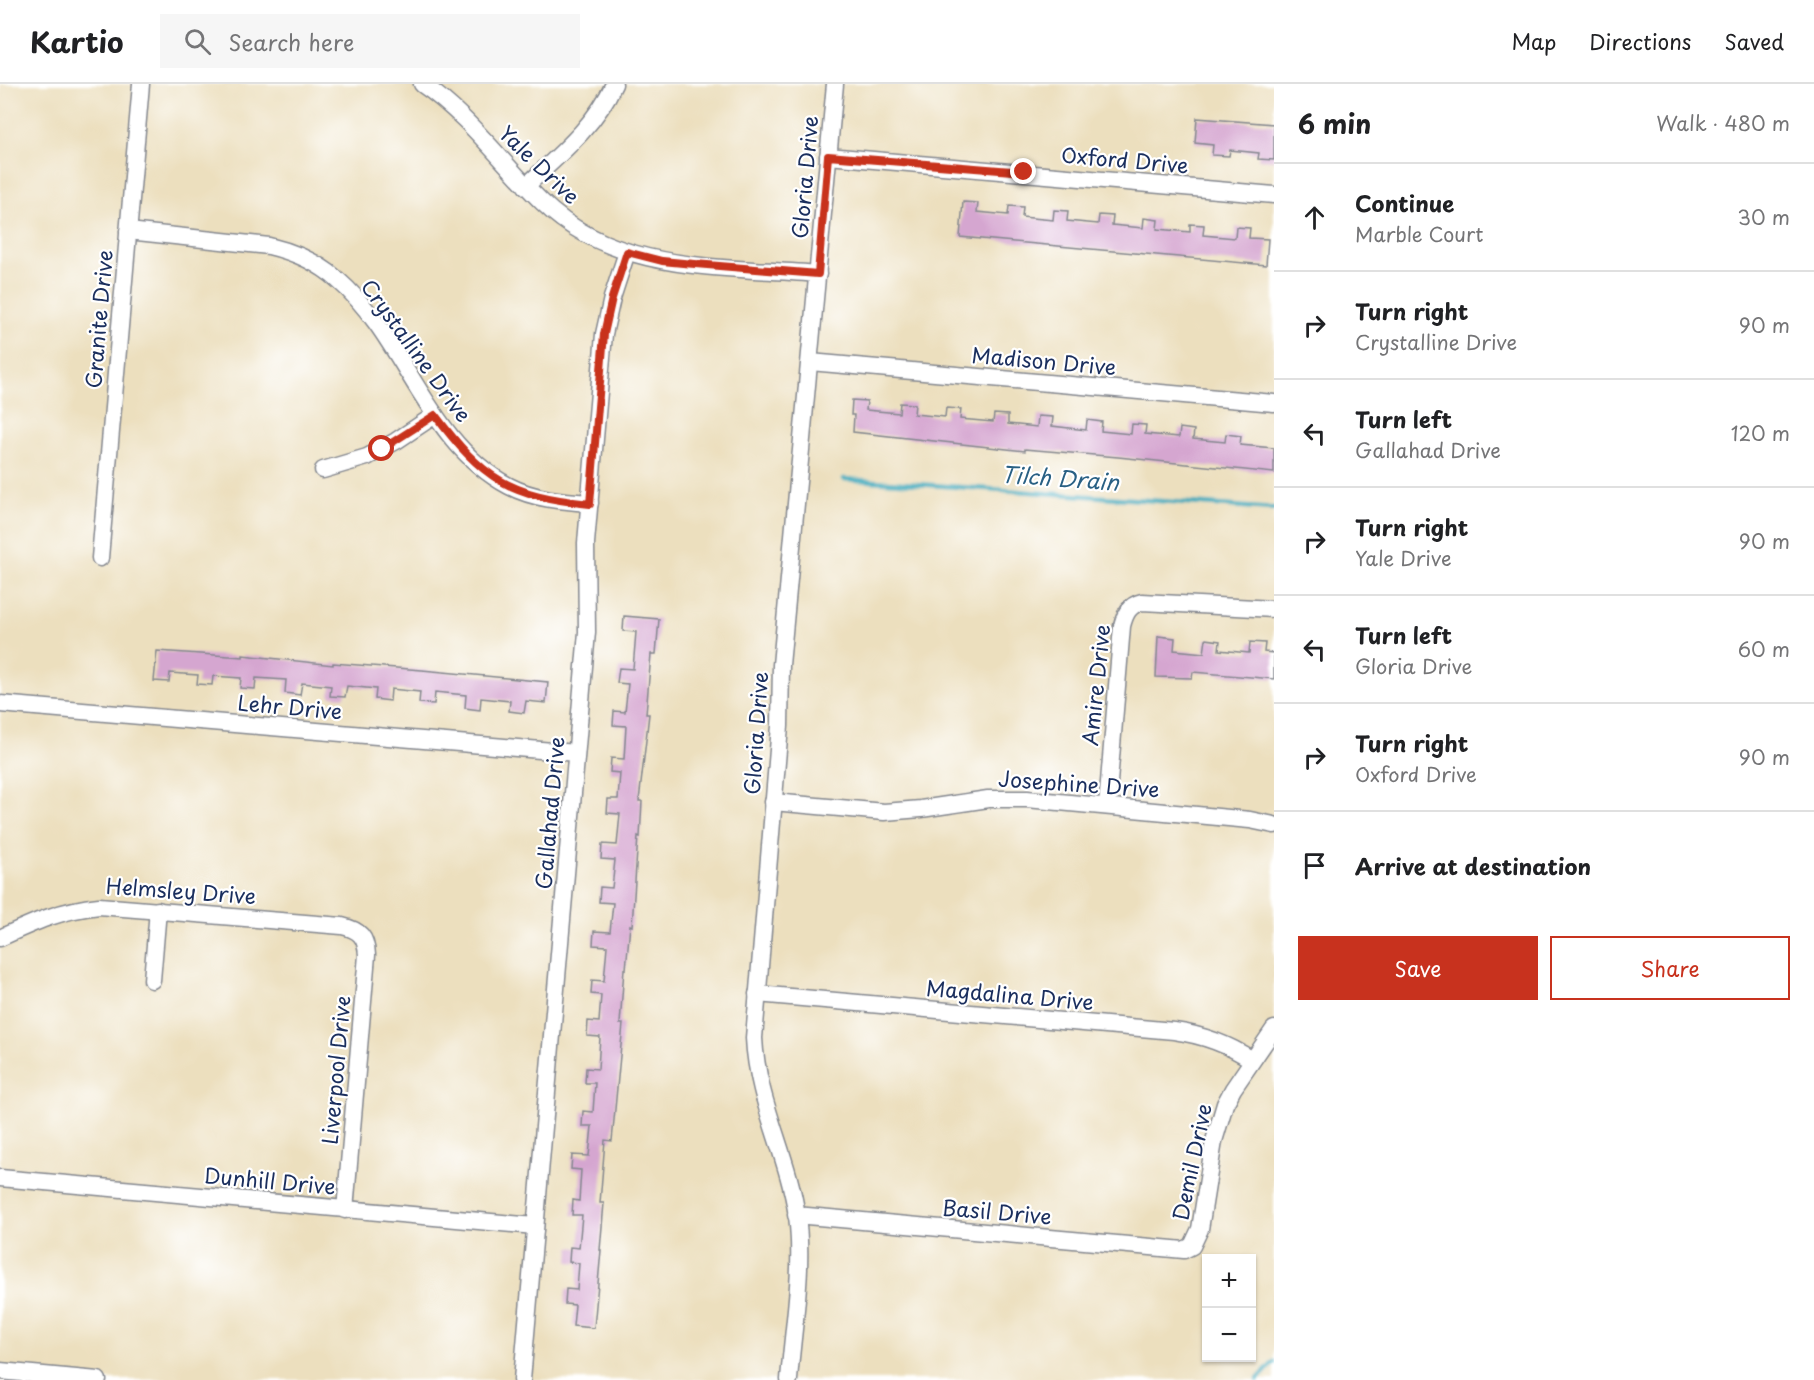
<!DOCTYPE html>
<html lang="en">
<head>
<meta charset="utf-8">
<style>
	body { margin:0; font-family:"Playpen Sans",sans-serif; background:#f6f6f6; color:#202124 }
	.controls { position:absolute; right:18px; bottom:18px; display:grid; overflow:hidden; border-radius:0px; box-shadow:0 2px 4px #0004 }
	.controls button { width:54px; height:54px; display:grid; place-items:center; padding:0; border:0; border-bottom:2px solid #e0e0e0; background:#fff; color:#202124; font:30px sans-serif }
	.stop { position:absolute; width:18px; height:18px; margin:-14px; border:4px solid #c8321e; border-radius:50%; background:#fff }
	.stop.end { background:#c8321e; border-color:#fff; box-shadow:0 2px 6px #0008 }
	.list { margin:0; padding:0; list-style:none }
	h2 { display:flex; justify-content:space-between; align-items:center; height:78px; margin:0; padding:0 24px; font-size:26px }
	h2 small { font-size:20px; font-weight:400; color:#757577 }
	.list li { display:grid; grid-template-columns:39px 1fr auto; gap:18px; align-items:center; box-sizing:border-box; height:108px; padding:0 24px; border-top:2px solid #e0e0e0 }
	.list b { display:block; font-size:22px; white-space:nowrap }
	.list p { margin:0; font-size:20px; white-space:nowrap; color:#757577 }
	.list em { font-size:20px; font-style:normal; color:#757577 }
	.actions { display:flex; gap:12px; padding:18px 24px }
	.actions a { flex:1; padding:14px 0; border:2px solid #c8321e; border-radius:0px; text-align:center; font-size:21px; color:#c8321e }
	.actions .main { background:#c8321e; color:#fff }
	.icon { flex:none; width:33px; height:33px; fill:none; stroke:currentColor; stroke-width:2; stroke-linecap:round; stroke-linejoin:round }
	.map { position:relative; flex:none; width:1274px; height:1296px; overflow:hidden }
	header { display:flex; align-items:center; gap:36px; box-sizing:border-box; height:84px; padding:0 30px; background:#fff; border-bottom:2px solid #e0e0e0 }
	header strong { font-size:28px }
	nav { display:flex; gap:33px; margin-inline-start:auto; font-size:21px }
	.search { width:420px; height:54px; background:#f6f6f6; display:flex; align-items:center; gap:15px; box-sizing:border-box; padding:0 21px; border-radius:0px; color:#757577; font-size:22px }
	main { display:flex }
	aside { flex:1; background:#fff }
	.map>svg:first-child { display:block }
	.lines { fill:none; stroke-linecap:round; stroke-linejoin:round }
	.stream { stroke:#3eaabd; stroke-width:4.5 }
	.building { fill:#d5a6d0 }
	.minor-casing { stroke:#84878e; stroke-width:19 }
	.minor { stroke:#fff; stroke-width:16 }
	.route { stroke:#c8321e; stroke-width:8 }
	.labels { text-anchor:middle; dominant-baseline:central; stroke-width:4.5; stroke-linejoin:round; paint-order:stroke }
	.street-label { font-size:21px; fill:#1b2f5e; stroke:#fff }
	.water-label { font-size:22px; font-style:italic; fill:#296084; stroke:#fff }
</style>
</head>
<body>
<header>
<strong>Kartio</strong>
<div class="search"><svg class="icon" aria-label="search" viewBox="0 0 24 24"><circle cx="10" cy="10" r="6"/><path d="M15 15l6 6"/></svg>Search here</div>
<nav><a>Map</a><a>Directions</a><a>Saved</a></nav>
</header>
<main>
<div class="map">
<svg width="1274" height="1296" viewBox="0 0 1274 1296">
	<rect width="100%" height="100%" fill="#fff"/>
	<filter id="ink" filterUnits="userSpaceOnUse"><feTurbulence type="fractalNoise" baseFrequency=".0167" numOctaves="2"/><feDisplacementMap in="SourceGraphic" scale="12" xChannelSelector="R" yChannelSelector="G"/><feConvolveMatrix kernelMatrix="1 2 1 2 8 2 1 2 1" color-interpolation-filters="sRGB"/></filter>
	<filter id="wash" filterUnits="userSpaceOnUse"><feTurbulence type="fractalNoise" baseFrequency=".008" numOctaves="4" result="noise"/><feDisplacementMap in="SourceGraphic" scale="24" xChannelSelector="R" yChannelSelector="G"/><feGaussianBlur stdDeviation="1.35" result="paint"/><feColorMatrix in="noise" values="0 0 0 0 0 0 0 0 0 0 0 0 0 0 0 0 0 1.4 0 .05"/><feComposite in="paint" operator="in"/></filter>
	<g filter="url(#wash)">
		<rect width="100%" height="100%" fill="#ecdfbe"/>
		<g class="lines">
			<g class="stream">
				<path d="M 844,395 L 1274,425"/>
				<path d="M 1257,1296 L 1274,1278"/>
			</g>
		</g>
		<g id="blocks">
			<g class="building">
				<path d="M 1197,34 L 1274,40 L 1274,76 L 1258,75 L 1259,69 L 1230,66 L 1229,72 L 1212,71 L 1213,61 L 1195,59 Z"/>
				<path d="M 963,118 L 978,119 L 977,128 L 1008,131 L 1009,122 L 1023,123 L 1022,133 L 1053,136 L 1054,126 L 1068,127 L 1067,137 L 1098,140 L 1099,131 L 1113,132 L 1112,141 L 1143,144 L 1144,134 L 1158,136 L 1157,145 L 1190,148 L 1190,140 L 1204,141 L 1203,151 L 1235,154 L 1236,143 L 1250,144 L 1249,154 L 1268,155 L 1266,181 L 960,153 Z"/>
				<path d="M 852,316 L 867,317 L 866,326 L 899,329 L 900,319 L 915,320 L 914,330 L 945,333 L 946,324 L 961,325 L 960,335 L 993,338 L 994,330 L 1008,331 L 1008,340 L 1037,343 L 1038,332 L 1053,333 L 1052,342 L 1086,346 L 1087,336 L 1102,338 L 1101,347 L 1131,350 L 1132,340 L 1146,341 L 1145,350 L 1179,353 L 1180,344 L 1194,346 L 1193,355 L 1225,358 L 1226,350 L 1241,352 L 1240,361 L 1274,364 L 1274,389 L 1118,373 L 1025,365 L 1025,367 L 853,348 L 854,331 L 851,331 Z"/>
				<path d="M 624,532 L 659,535 L 656,570 L 651,570 L 646,630 L 649,630 L 639,717 L 642,717 L 640,753 L 638,752 L 632,842 L 630,841 L 626,885 L 624,885 L 620,940 L 623,940 L 612,1057 L 605,1056 L 600,1119 L 604,1119 L 600,1166 L 601,1166 L 594,1244 L 573,1242 L 575,1221 L 565,1220 L 566,1205 L 577,1206 L 579,1179 L 569,1178 L 570,1163 L 579,1164 L 582,1131 L 572,1131 L 573,1116 L 579,1117 L 581,1086 L 571,1085 L 572,1071 L 589,1072 L 592,1042 L 582,1042 L 583,1027 L 593,1028 L 595,999 L 585,999 L 586,984 L 598,985 L 600,953 L 587,952 L 588,937 L 599,938 L 601,911 L 591,910 L 592,896 L 604,897 L 607,862 L 593,861 L 594,847 L 610,848 L 613,819 L 599,818 L 600,803 L 612,804 L 615,776 L 601,775 L 602,760 L 617,761 L 620,730 L 607,729 L 608,715 L 618,715 L 620,689 L 610,688 L 611,674 L 624,675 L 626,642 L 613,641 L 614,627 L 625,628 L 628,600 L 617,599 L 619,584 L 633,585 L 636,548 L 623,547 Z"/>
				<path d="M 1158,552 L 1175,554 L 1174,566 L 1204,569 L 1206,555 L 1220,557 L 1219,566 L 1249,569 L 1250,558 L 1265,559 L 1264,568 L 1274,569 L 1274,595 L 1193,588 L 1192,594 L 1156,593 Z"/>
				<path d="M 157,567 L 243,573 L 243,571 L 333,581 L 333,579 L 422,586 L 548,598 L 546,619 L 526,617 L 524,629 L 509,627 L 510,617 L 481,614 L 480,626 L 465,624 L 466,611 L 435,608 L 434,620 L 419,619 L 420,608 L 391,605 L 390,617 L 375,615 L 376,605 L 347,602 L 345,613 L 330,612 L 331,602 L 302,599 L 300,611 L 285,609 L 286,596 L 256,594 L 255,605 L 240,604 L 241,594 L 213,592 L 212,601 L 197,600 L 198,591 L 170,589 L 169,598 L 154,597 Z"/>
			</g>
		</g>
	</g>
	<g filter="url(#ink)">
		<use href="#blocks" fill-opacity="0" stroke="#84878e" stroke-width="1.5"/>
		<g class="lines">
			<defs>
				<g id="minor">
					<path d="M 422,0 C 468,31 502,79 542,118 C 615,190 724,182 818,190"/>
					<path d="M 828,72 L 1274,111"/>
					<path d="M 526,102 C 559,71 595,42 614,0"/>
					<path d="M 128,147 L 269,162 C 294,168 318,178 338,196 C 406,255 426,358 509,402 C 534,415 562,417 590,419"/>
					<path d="M 810,278 L 1274,319"/>
					<path d="M 323,386 L 367,373 L 396,357 L 435,331"/>
					<path d="M 100,474 L 141,0"/>
					<path d="M 0,620 L 576,669"/>
					<path d="M 773,718 L 884,728 L 921,725 L 988,715 L 1027,715 L 1250,736 L 1274,741"/>
					<path d="M 1107,722 L 1122,542 C 1125,530 1129,521 1142,518 L 1274,525"/>
					<path d="M 0,854 C 34,838 61,826 99,822 L 342,842 C 360,846 366,853 367,871 L 345,1126"/>
					<path d="M 152,896 L 158,826"/>
					<path d="M 757,910 L 1174,947 C 1203,951 1228,960 1252,976"/>
					<path d="M 0,1094 L 535,1142"/>
					<path d="M 796,1131 L 1184,1166 L 1192,1162 L 1200,1145 L 1214,1057 L 1225,1020 L 1233,1005 L 1274,945"/>
					<path d="M 0,1287 L 98,1296"/>
					<path d="M 522,1296 L 587,548 L 586,459 L 604,250 L 612,214 L 627,168"/>
					<path d="M 789,1296 C 793,1242 804,1185 797,1132 C 788,1070 757,1018 754,954 L 780,642 L 781,581 L 835,0"/>
				</g>
			</defs>
			<use href="#minor" class="minor-casing"/>
			<use href="#minor" class="minor"/>
		</g>
	</g>
	<g class="lines" filter="url(#ink)">
		<path class="route" d="M 382,365 L 435,331 C 483,395 509,412 590,420 L 604,250 L 612,214 L 627,168 L 662,177 L 683,179 L 818,190 L 828,72 L 1024,88"/>
	</g>
	<g class="labels">
		<g class="street-label">
			<text transform="translate(1125 75) rotate(5)">Oxford Drive</text>
			<text transform="translate(540 80) rotate(44)">Yale Drive</text>
			<text transform="translate(804 93) rotate(-85)">Gloria Drive</text>
			<text transform="translate(98 235) rotate(-85)">Granite Drive</text>
			<text transform="translate(417 266) rotate(54)">Crystalline Drive</text>
			<text transform="translate(1044 276) rotate(5)">Madison Drive</text>
			<text transform="translate(1095 601) rotate(-84)">Amire Drive</text>
			<text transform="translate(290 622) rotate(5)">Lehr Drive</text>
			<text transform="translate(755 649) rotate(-86)">Gloria Drive</text>
			<text transform="translate(1079 699) rotate(4)">Josephine Drive</text>
			<text transform="translate(549 729) rotate(-85)">Gallahad Drive</text>
			<text transform="translate(181 806) rotate(4)">Helmsley Drive</text>
			<text transform="translate(1010 910) rotate(5)">Magdalina Drive</text>
			<text transform="translate(335 986) rotate(-85)">Liverpool Drive</text>
			<text transform="translate(1191 1078) rotate(-78)">Demil Drive</text>
			<text transform="translate(270 1096) rotate(5)">Dunhill Drive</text>
			<text transform="translate(997 1127) rotate(5)">Basil Drive</text>
		</g>
		<g class="water-label">
			<text transform="translate(1060 393) rotate(4)">Tilch Drain</text>
		</g>
	</g>
</svg>
<div class="controls">
<button>+</button>
<button>−</button>
</div>
<div class="stop" style="left:382px;top:365px"></div>
<div class="stop end" style="left:1024px;top:88px"></div>
</div>
<aside>
<h2>6 min<small>Walk · 480 m</small></h2>
<ul class="list">
<li><svg class="icon" aria-label="ahead" viewBox="0 0 24 24"><path d="M12 20V5M6 11l6-6 6 6"/></svg><div><b>Continue</b><p>Marble Court</p></div><em>30 m</em></li>
<li><svg class="icon" aria-label="right" viewBox="0 0 24 24"><path d="M7 20v-9h11M14 6l5 5-5 5"/></svg><div><b>Turn right</b><p>Crystalline Drive</p></div><em>90 m</em></li>
<li><svg class="icon" aria-label="left" viewBox="0 0 24 24"><path d="M17 20v-9H6M10 6l-5 5 5 5"/></svg><div><b>Turn left</b><p>Gallahad Drive</p></div><em>120 m</em></li>
<li><svg class="icon" aria-label="right" viewBox="0 0 24 24"><path d="M7 20v-9h11M14 6l5 5-5 5"/></svg><div><b>Turn right</b><p>Yale Drive</p></div><em>90 m</em></li>
<li><svg class="icon" aria-label="left" viewBox="0 0 24 24"><path d="M17 20v-9H6M10 6l-5 5 5 5"/></svg><div><b>Turn left</b><p>Gloria Drive</p></div><em>60 m</em></li>
<li><svg class="icon" aria-label="right" viewBox="0 0 24 24"><path d="M7 20v-9h11M14 6l5 5-5 5"/></svg><div><b>Turn right</b><p>Oxford Drive</p></div><em>90 m</em></li>
<li><svg class="icon" aria-label="arrive" viewBox="0 0 24 24"><path d="M6 21V4h12l-3 4 3 4H6"/></svg><div><b>Arrive at destination</b></div></li>
</ul>
<div class="actions"><a class="main">Save</a><a>Share</a></div>
</aside>
</main>
</body>
</html>
